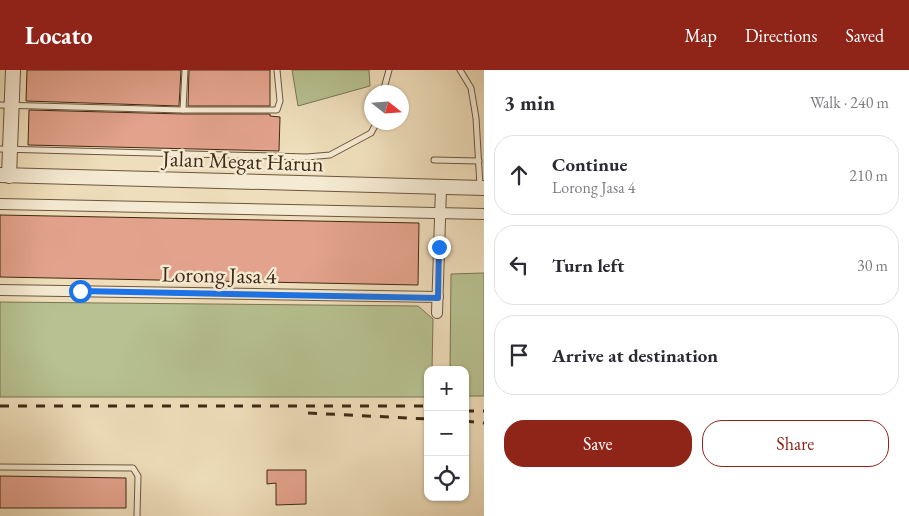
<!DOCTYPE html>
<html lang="en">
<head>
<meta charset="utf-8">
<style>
	body { margin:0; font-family:"EB Garamond",serif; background:#f7f7f7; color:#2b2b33 }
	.controls { position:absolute; right:15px; bottom:15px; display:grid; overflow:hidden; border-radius:10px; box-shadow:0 1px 4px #0004 }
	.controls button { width:45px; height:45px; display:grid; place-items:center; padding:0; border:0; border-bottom:1px solid #e1e1e2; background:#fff; color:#2b2b33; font:25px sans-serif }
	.compass { position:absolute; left:364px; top:15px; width:45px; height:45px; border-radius:50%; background:#fff; box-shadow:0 1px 4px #0004; rotate:107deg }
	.stop { position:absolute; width:15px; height:15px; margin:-11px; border:4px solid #1a73e8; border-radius:50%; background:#fff }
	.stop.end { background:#1a73e8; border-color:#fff; box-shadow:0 1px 5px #0008 }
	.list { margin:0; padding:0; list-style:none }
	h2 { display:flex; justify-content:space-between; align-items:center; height:65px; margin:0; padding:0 20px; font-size:21px }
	h2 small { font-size:16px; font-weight:400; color:#7c7c81 }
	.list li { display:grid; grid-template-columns:32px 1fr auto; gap:15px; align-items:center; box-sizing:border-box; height:80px; margin:0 10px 10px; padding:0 10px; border:1px solid #e1e1e2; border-radius:20px }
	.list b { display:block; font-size:19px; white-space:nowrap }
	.list p { margin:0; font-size:16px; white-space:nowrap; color:#7c7c81 }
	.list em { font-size:16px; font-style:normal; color:#7c7c81 }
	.actions { display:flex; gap:10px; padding:15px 20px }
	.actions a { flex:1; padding:11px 0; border:1px solid #8f2418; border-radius:20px; text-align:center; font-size:18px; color:#8f2418 }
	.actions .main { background:#8f2418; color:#fff }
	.icon { flex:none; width:28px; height:28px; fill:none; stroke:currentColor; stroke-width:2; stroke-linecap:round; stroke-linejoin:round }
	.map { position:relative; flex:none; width:484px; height:446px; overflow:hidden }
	header { display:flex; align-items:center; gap:30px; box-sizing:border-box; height:70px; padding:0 25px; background:#8f2418; color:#fff }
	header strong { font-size:24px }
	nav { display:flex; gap:28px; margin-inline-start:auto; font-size:18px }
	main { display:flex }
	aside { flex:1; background:#fff }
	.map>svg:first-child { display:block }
	.green { fill:#b7c191; stroke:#7c7552 }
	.building { fill:#e3a28c; stroke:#402913 }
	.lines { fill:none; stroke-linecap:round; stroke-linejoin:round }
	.service-casing { stroke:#6c563d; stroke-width:7 }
	.minor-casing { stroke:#6c563d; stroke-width:12 }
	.tertiary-casing { stroke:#6c563d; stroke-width:16 }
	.service { stroke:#f5ead3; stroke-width:5 }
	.minor { stroke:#f5ead3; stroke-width:10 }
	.tertiary { stroke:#f5ead3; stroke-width:14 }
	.rail { stroke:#402913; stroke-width:3; stroke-dasharray:9 9; stroke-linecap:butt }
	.route { stroke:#1a73e8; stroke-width:6 }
	.labels { text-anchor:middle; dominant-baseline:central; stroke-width:5; stroke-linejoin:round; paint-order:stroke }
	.street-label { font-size:22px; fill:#402913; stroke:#f5ead3 }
</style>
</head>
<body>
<header>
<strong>Locato</strong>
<nav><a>Map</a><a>Directions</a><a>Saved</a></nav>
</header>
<main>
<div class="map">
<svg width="484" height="446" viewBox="0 0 484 446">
	<rect width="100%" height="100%" fill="#efdebb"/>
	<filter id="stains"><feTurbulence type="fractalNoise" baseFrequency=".004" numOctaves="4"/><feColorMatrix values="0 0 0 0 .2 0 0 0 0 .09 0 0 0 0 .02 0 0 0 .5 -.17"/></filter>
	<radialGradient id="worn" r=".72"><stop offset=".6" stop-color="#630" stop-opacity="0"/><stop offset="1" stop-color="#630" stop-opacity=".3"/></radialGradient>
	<g class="green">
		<path d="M 292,0 L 369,0 L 370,16 L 298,36 Z"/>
		<path d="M 484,203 L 484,326 L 465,326 L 465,300 L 450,300 L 451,204 Z"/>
		<path d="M 0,232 L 418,236 L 433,249 L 432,300 L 428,300 L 428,327 L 0,327 Z"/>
	</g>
	<g class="building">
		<path d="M 27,0 L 181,0 L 179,36 L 26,31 Z"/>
		<path d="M 189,0 L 270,0 L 270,36 L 188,36 Z"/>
		<path d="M 29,40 L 183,44 L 270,44 L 270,46 L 280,47 L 279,81 L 28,75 Z"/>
		<path d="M 0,145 L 419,153 L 418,215 L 0,207 Z"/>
		<path d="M 267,400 L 306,400 L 306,434 L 276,435 L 276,413 L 267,414 Z"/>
		<path d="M 0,406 L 126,408 L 126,438 L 0,438 Z"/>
	</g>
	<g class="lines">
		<defs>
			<g id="service">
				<path d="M 460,0 L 471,18 L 476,48 L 480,116"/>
				<path d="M 383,22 L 389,0"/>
				<path d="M 0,35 L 183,40 L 277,40 L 280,31 L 277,0"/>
				<path d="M 183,40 L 185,0"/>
				<path d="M 0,79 L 307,87 L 330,85 L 371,63 L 377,52"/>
				<path d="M 434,90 L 479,91"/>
				<path d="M 0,397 L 133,398 L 138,406 L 137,446"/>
			</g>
			<g id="minor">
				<path d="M 0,134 L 484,144"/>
				<path d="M 0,220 L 438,227"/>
				<path d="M 437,243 L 441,118"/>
			</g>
			<g id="tertiary">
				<path d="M 0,105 L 484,118"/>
				<path d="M 9,106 L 13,0"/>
			</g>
		</defs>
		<use href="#service" class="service-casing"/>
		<use href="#minor" class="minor-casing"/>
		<use href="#tertiary" class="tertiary-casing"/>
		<use href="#service" class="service"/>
		<use href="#minor" class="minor"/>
		<use href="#tertiary" class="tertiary"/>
		<g class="rail">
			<path d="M 0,336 L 428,336"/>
			<path d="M 465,341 L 484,341"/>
			<path d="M 308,343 L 428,349"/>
			<path d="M 465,351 L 484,353"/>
		</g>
	</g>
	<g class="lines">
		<path class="route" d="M 80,221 L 438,228 L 439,177"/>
	</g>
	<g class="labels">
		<g class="street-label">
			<text transform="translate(243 91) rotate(2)">Jalan Megat Harun</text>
			<text transform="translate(219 205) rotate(1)">Lorong Jasa 4</text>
		</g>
	</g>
	<rect width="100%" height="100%" filter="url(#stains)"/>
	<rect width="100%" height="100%" fill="url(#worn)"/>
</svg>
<div class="controls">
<button>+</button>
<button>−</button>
<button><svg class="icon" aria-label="locate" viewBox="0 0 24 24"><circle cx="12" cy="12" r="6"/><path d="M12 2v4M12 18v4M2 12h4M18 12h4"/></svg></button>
</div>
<svg class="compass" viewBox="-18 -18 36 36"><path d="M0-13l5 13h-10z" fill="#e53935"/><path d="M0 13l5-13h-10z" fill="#7c7c81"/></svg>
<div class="stop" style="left:80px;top:221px"></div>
<div class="stop end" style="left:439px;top:177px"></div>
</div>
<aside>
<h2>3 min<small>Walk · 240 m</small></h2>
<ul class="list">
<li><svg class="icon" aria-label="ahead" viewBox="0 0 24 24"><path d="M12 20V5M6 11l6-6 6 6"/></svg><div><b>Continue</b><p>Lorong Jasa 4</p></div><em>210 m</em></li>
<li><svg class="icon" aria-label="left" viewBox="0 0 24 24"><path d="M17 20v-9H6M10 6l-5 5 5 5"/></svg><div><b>Turn left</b></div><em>30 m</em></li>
<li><svg class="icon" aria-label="arrive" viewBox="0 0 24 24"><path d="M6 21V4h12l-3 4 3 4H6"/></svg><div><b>Arrive at destination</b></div></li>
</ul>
<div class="actions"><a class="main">Save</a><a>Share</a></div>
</aside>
</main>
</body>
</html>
